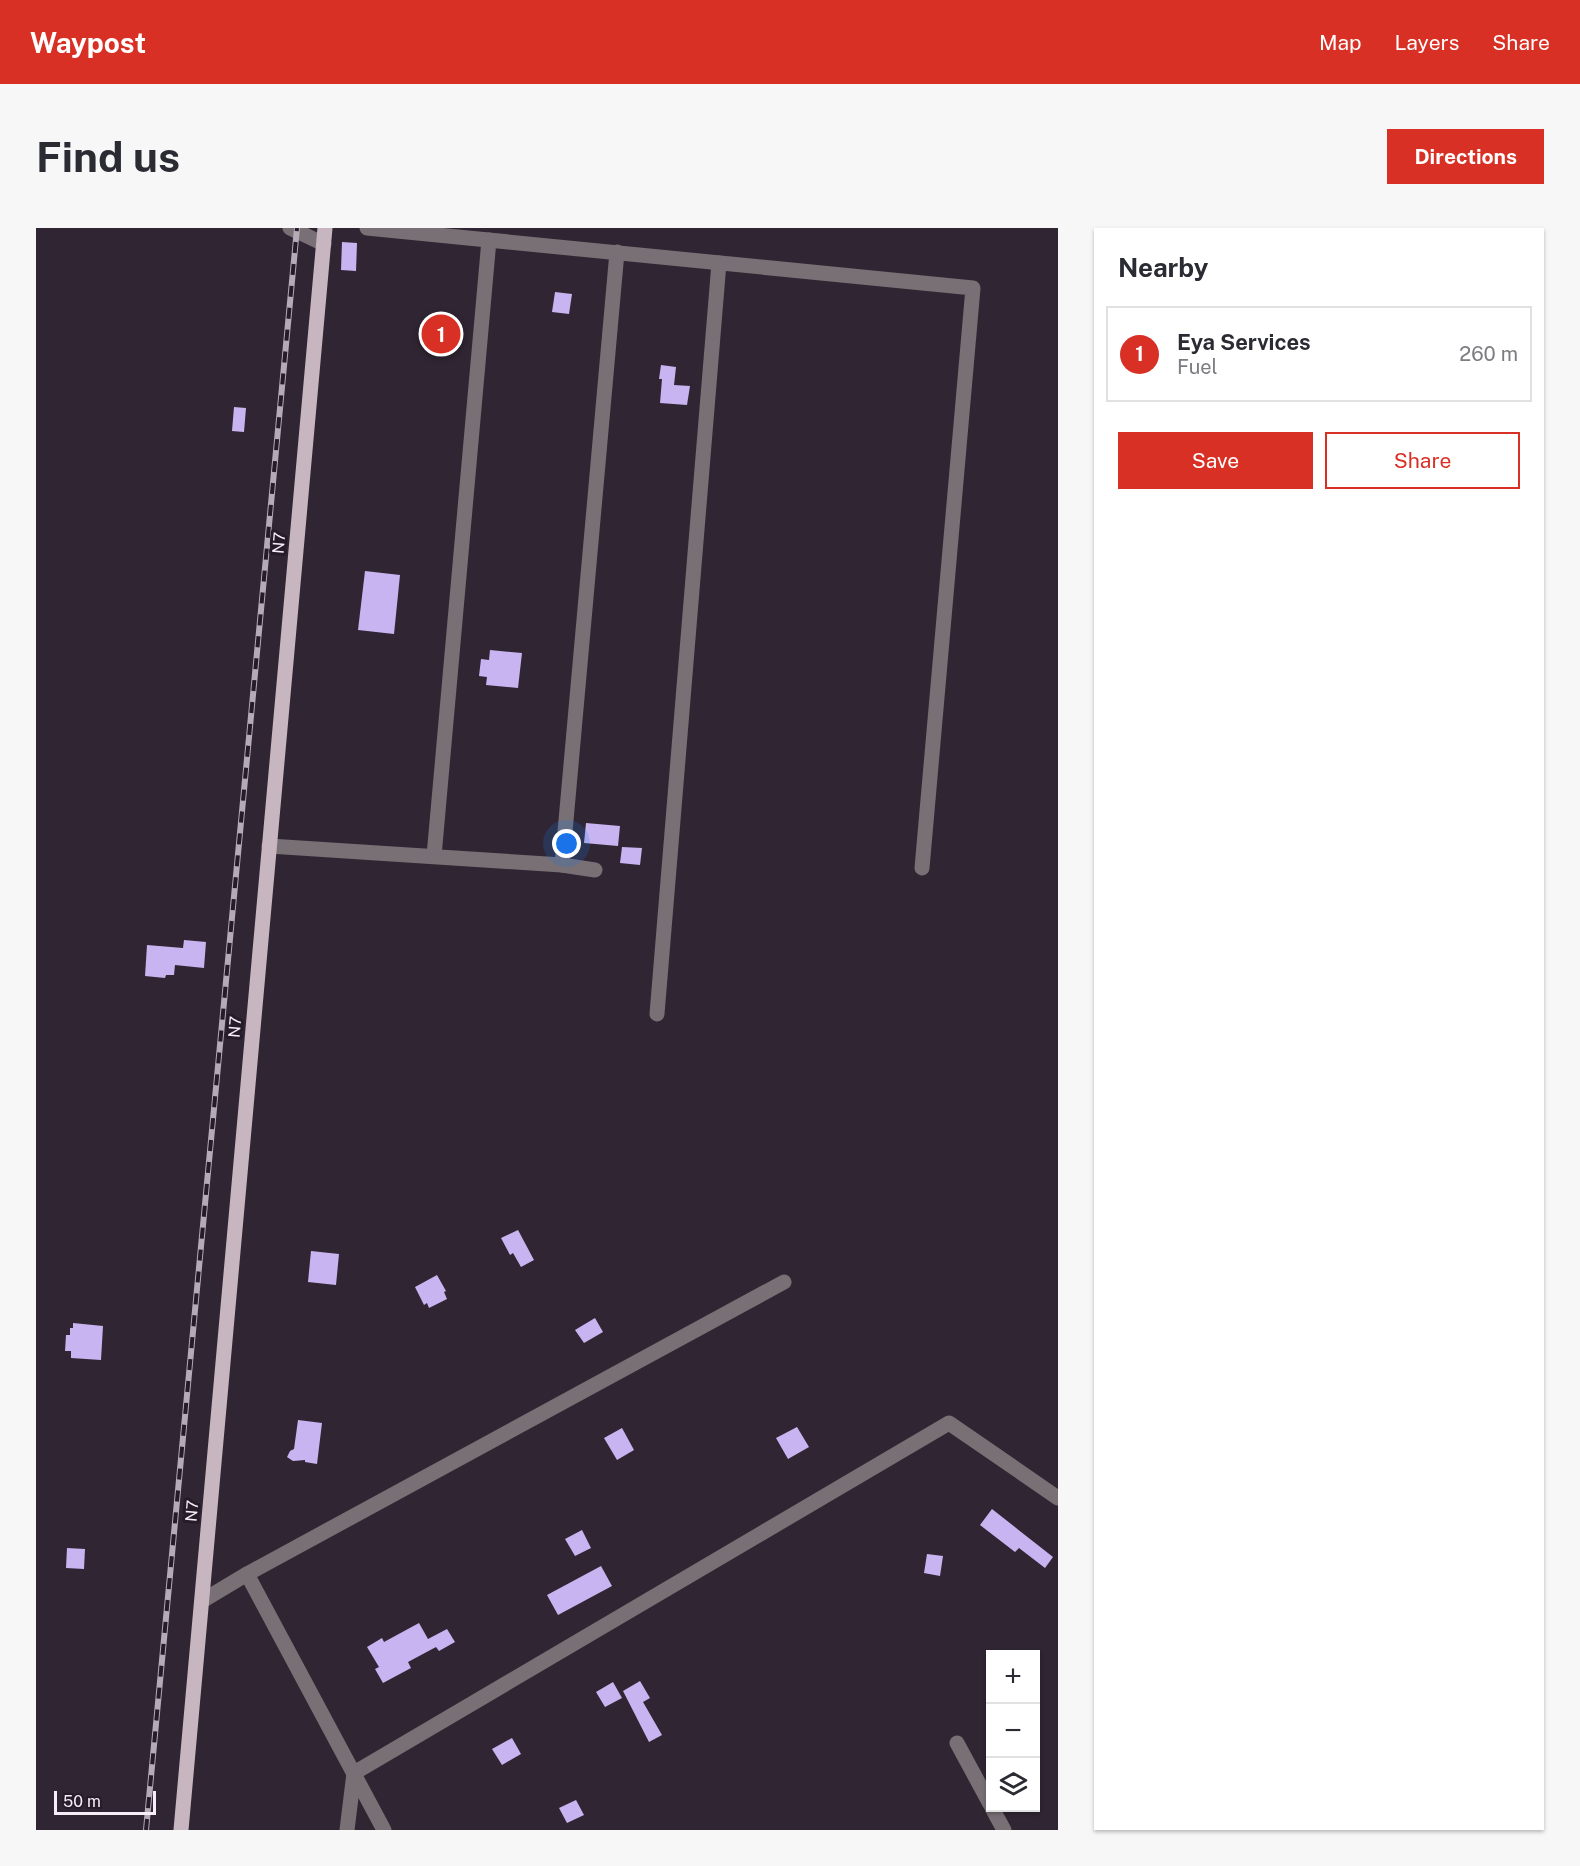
<!DOCTYPE html>
<html lang="en">
<head>
<meta charset="utf-8">
<style>
	body { margin:0; font-family:"Public Sans",sans-serif; background:#f7f7f7; color:#2b2b33 }
	.controls { position:absolute; right:18px; bottom:18px; display:grid; overflow:hidden; border-radius:0px; box-shadow:0 2px 4px #0004 }
	.controls button { width:54px; height:54px; display:grid; place-items:center; padding:0; border:0; border-bottom:2px solid #e1e1e2; background:#fff; color:#2b2b33; font:30px sans-serif }
	.scale { position:absolute; left:18px; bottom:15px; width:102px; box-sizing:border-box; padding-left:6px; border:3px solid #f7eff8; border-top:0; font-size:16px; line-height:21px; white-space:nowrap; color:#f7eff8; -webkit-text-stroke:4px #261c29; paint-order:stroke }
	.you { position:absolute; left:531px; top:616px; width:21px; height:21px; margin:-15px; border:4px solid #fff; border-radius:50%; background:#1a73e8; box-shadow:0 0 0 9px #1a73e833 }
	.badge { display:grid; place-items:center; width:39px; height:39px; border-radius:50%; background:#d93025; color:#fff; font-size:20px; font-weight:700 }
	.pin { position:absolute; translate:-50% -50%; border:3px solid #fff; box-shadow:0 2px 6px #0006 }
	.list { margin:0; padding:0; list-style:none }
	h2 { display:flex; justify-content:space-between; align-items:center; height:78px; margin:0; padding:0 24px; font-size:26px }
	h2 small { font-size:20px; font-weight:400; color:#7c7c81 }
	.list li { display:grid; grid-template-columns:39px 1fr auto; gap:18px; align-items:center; box-sizing:border-box; height:96px; margin:0 12px 12px; padding:0 12px; border:2px solid #e1e1e2; border-radius:0px }
	.list b { display:block; font-size:22px; white-space:nowrap }
	.list p { margin:0; font-size:20px; white-space:nowrap; color:#7c7c81 }
	.list em { font-size:20px; font-style:normal; color:#7c7c81 }
	.actions { display:flex; gap:12px; padding:18px 24px }
	.actions a { flex:1; padding:14px 0; border:2px solid #d93025; border-radius:0px; text-align:center; font-size:21px; color:#d93025 }
	.actions .main { background:#d93025; color:#fff }
	.icon { flex:none; width:33px; height:33px; fill:none; stroke:currentColor; stroke-width:2; stroke-linecap:round; stroke-linejoin:round }
	.map { position:relative; flex:none; width:1022px; height:1602px; overflow:hidden; border-radius:0px }
	header { display:flex; align-items:center; gap:36px; box-sizing:border-box; height:84px; padding:0 30px; background:#d93025; color:#fff }
	header strong { font-size:28px }
	nav { display:flex; gap:33px; margin-inline-start:auto; font-size:21px }
	.intro { display:flex; align-items:center; justify-content:space-between; box-sizing:border-box; height:144px; padding:0 36px }
	h1 { margin:0; font-size:42px }
	.button { padding:15px 27px; border-radius:0px; background:#d93025; color:#fff; font-size:21px; font-weight:700 }
	main { display:flex; gap:36px; padding:0 36px }
	aside { flex:1; background:#fff; border-radius:0px; box-shadow:0 2px 4px #0004 }
	.map>svg:first-child { display:block }
	.building { fill:#c9b4f2 }
	.lines { fill:none; stroke-linecap:round; stroke-linejoin:round }
	.minor { stroke:#787075; stroke-width:15 }
	.major { stroke:#c7b6c0; stroke-width:15 }
	.rail-casing { stroke:#b4abb6; stroke-width:6 }
	.rail { stroke:#261c29; stroke-width:4; stroke-dasharray:11; stroke-linecap:butt }
	.labels { text-anchor:middle; dominant-baseline:central; stroke-width:6; stroke-linejoin:round; paint-order:stroke }
	.street-label { font-size:16px; fill:#f7eff8; stroke:#261c29 }
</style>
</head>
<body>
<header>
<strong>Waypost</strong>
<nav><a>Map</a><a>Layers</a><a>Share</a></nav>
</header>
<div class="intro"><h1>Find us</h1><a class="button">Directions</a></div>
<main>
<div class="map">
<svg width="1022" height="1602" viewBox="0 0 1022 1602">
	<rect width="100%" height="100%" fill="#302633"/>
	<g class="building">
		<path d="M 306,14 L 321,15 L 320,43 L 305,42 Z"/>
		<path d="M 519,64 L 536,66 L 533,86 L 516,84 Z"/>
		<path d="M 625,137 L 640,139 L 638,157 L 654,158 L 651,177 L 624,175 L 626,151 L 623,151 Z"/>
		<path d="M 198,179 L 210,180 L 208,204 L 196,203 Z"/>
		<path d="M 329,343 L 364,347 L 358,406 L 322,402 Z"/>
		<path d="M 454,422 L 486,425 L 482,460 L 450,457 L 451,449 L 443,448 L 445,431 L 453,432 Z"/>
		<path d="M 550,595 L 584,598 L 582,618 L 548,615 Z"/>
		<path d="M 586,619 L 606,620 L 604,637 L 584,635 Z"/>
		<path d="M 148,712 L 170,714 L 168,740 L 139,737 L 138,747 L 130,747 L 129,750 L 109,748 L 111,717 L 147,720 Z"/>
		<path d="M 482,1002 L 498,1032 L 485,1039 L 477,1025 L 474,1027 L 465,1010 Z"/>
		<path d="M 275,1023 L 303,1026 L 300,1057 L 272,1054 Z"/>
		<path d="M 401,1047 L 410,1063 L 408,1064 L 411,1071 L 393,1080 L 391,1075 L 388,1077 L 379,1059 Z"/>
		<path d="M 559,1090 L 567,1104 L 548,1115 L 539,1102 Z"/>
		<path d="M 37,1095 L 67,1098 L 65,1132 L 35,1130 L 35,1123 L 29,1123 L 30,1107 L 34,1107 L 34,1100 L 37,1100 Z"/>
		<path d="M 262,1192 L 286,1195 L 281,1236 L 269,1234 L 269,1232 L 257,1233 L 251,1229 L 254,1223 L 258,1221 Z"/>
		<path d="M 761,1199 L 773,1219 L 752,1231 L 740,1210 Z"/>
		<path d="M 586,1200 L 598,1222 L 581,1232 L 568,1210 Z"/>
		<path d="M 956,1281 L 1017,1329 L 1009,1340 L 983,1320 L 979,1324 L 944,1297 Z"/>
		<path d="M 546,1302 L 555,1320 L 539,1328 L 529,1311 Z"/>
		<path d="M 31,1320 L 49,1321 L 48,1341 L 30,1340 Z"/>
		<path d="M 891,1326 L 907,1328 L 904,1348 L 888,1345 Z"/>
		<path d="M 565,1338 L 576,1358 L 522,1387 L 511,1367 Z"/>
		<path d="M 383,1395 L 392,1411 L 411,1401 L 419,1414 L 403,1423 L 400,1419 L 372,1434 L 375,1440 L 347,1455 L 339,1441 L 343,1439 L 331,1419 L 346,1410 L 348,1414 Z"/>
		<path d="M 604,1453 L 614,1470 L 607,1474 L 626,1507 L 613,1514 L 587,1463 Z"/>
		<path d="M 577,1454 L 586,1470 L 569,1479 L 560,1464 Z"/>
		<path d="M 476,1510 L 485,1526 L 466,1537 L 456,1521 Z"/>
		<path d="M 540,1572 L 548,1587 L 531,1595 L 523,1580 Z"/>
	</g>
	<g class="lines">
		<g class="minor">
			<path d="M 254,0 L 288,16"/>
			<path d="M 331,0 L 937,60 L 886,640"/>
			<path d="M 233,618 L 526,637 L 559,642"/>
			<path d="M 398,628 L 453,12"/>
			<path d="M 526,637 L 581,24"/>
			<path d="M 621,786 L 683,35"/>
			<path d="M 211,1346 L 348,1602"/>
			<path d="M 166,1373 L 211,1346 L 748,1054"/>
			<path d="M 921,1515 L 954,1576"/>
			<path d="M 956,1580 L 968,1602"/>
			<path d="M 311,1602 L 318,1545 L 913,1195 L 1022,1270"/>
		</g>
		<path class="major" d="M 145,1602 L 289,0"/>
		<defs>
			<path id="rail" d="M 110,1602 L 261,0"/>
		</defs>
		<use href="#rail" class="rail-casing"/>
		<use href="#rail" class="rail"/>
	</g>
	<g class="labels">
		<g class="street-label">
			<text transform="translate(243 315) rotate(-85)">N7</text>
			<text transform="translate(199 799) rotate(-85)">N7</text>
			<text transform="translate(156 1283) rotate(-85)">N7</text>
		</g>
	</g>
</svg>
<div class="controls">
<button>+</button>
<button>−</button>
<button><svg class="icon" aria-label="layers" viewBox="0 0 24 24"><path d="M12 4l9 5-9 5-9-5zM3 14l9 5 9-5"/></svg></button>
</div>
<div class="scale">50 m</div>
<div class="you"></div>
<div class="pin badge" style="left:405px;top:106px">1</div>
</div>
<aside>
<h2>Nearby<small></small></h2>
<ul class="list">
<li><span class="badge">1</span><div><b>Eya Services</b><p>Fuel</p></div><em>260 m</em></li>
</ul>
<div class="actions"><a class="main">Save</a><a>Share</a></div>
</aside>
</main>
</body>
</html>
